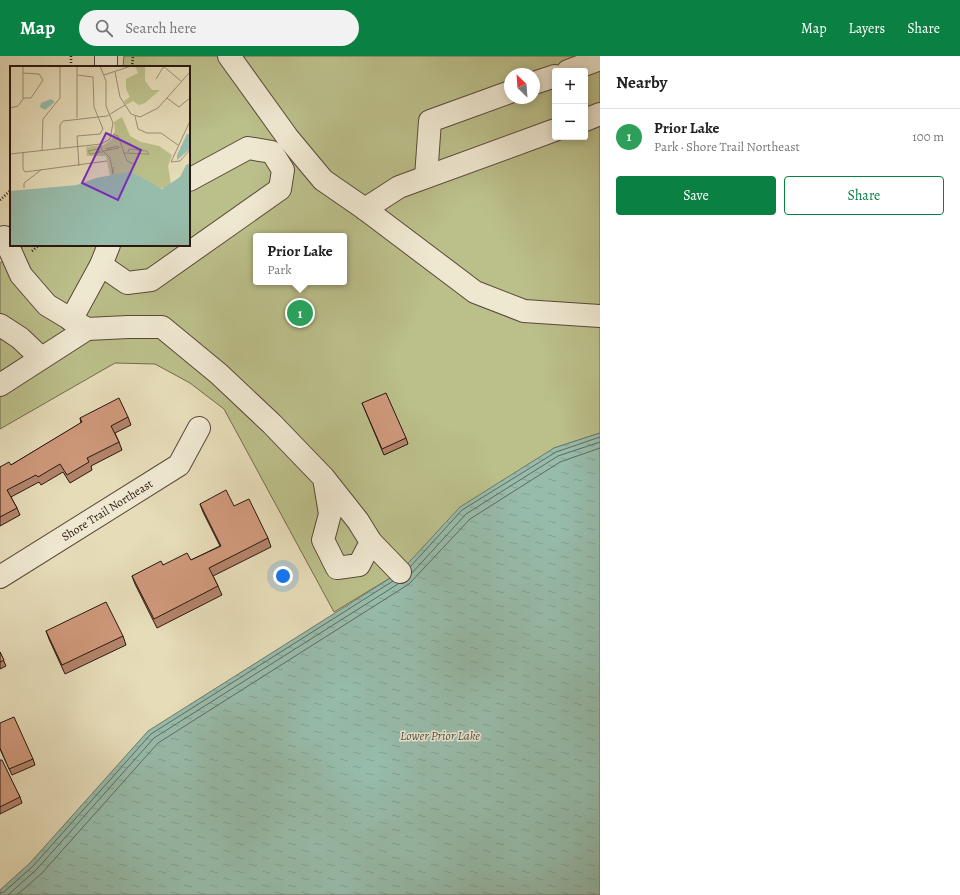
<!DOCTYPE html>
<html lang="en">
<head>
<meta charset="utf-8">
<style>
	body { margin:0; font-family:Alegreya,serif; background:#f2f2f2; color:#222 }
	.controls { position:absolute; right:12px; top:12px; display:grid; overflow:hidden; border-radius:4px; box-shadow:0 2px 10px #0003 }
	.controls button { width:36px; height:36px; display:grid; place-items:center; padding:0; border:0; border-bottom:1px solid #e0e0e0; background:#fff; color:#222; font:20px sans-serif }
	.compass { position:absolute; left:504px; top:12px; width:36px; height:36px; border-radius:50%; background:#fff; box-shadow:0 2px 10px #0003; rotate:335deg }
	.you { position:absolute; left:283px; top:520px; width:14px; height:14px; margin:-10px; border:3px solid #fff; border-radius:50%; background:#1a73e8; box-shadow:0 0 0 6px #1a73e833 }
	.badge { display:grid; place-items:center; width:26px; height:26px; border-radius:50%; background:#0b8043; color:#fff; font-size:13px; font-weight:700 }
	.pin { position:absolute; translate:-50% -50%; border:2px solid #fff; box-shadow:0 1px 4px #0006 }
	.popup { position:absolute; left:253px; top:177px; width:94px; height:52px; box-sizing:border-box; display:grid; place-content:center; border-radius:4px; background:#fff; filter:drop-shadow(0 1px 3px #0005); font-size:13px; white-space:nowrap; color:#767676 }
	.popup b { font-size:15px; color:#222 }
	.popup::after { content:''; position:absolute; left:50%; top:100%; margin-left:-8px; border:8px solid transparent; border-top-color:#fff }
	.list { margin:0; padding:0; list-style:none }
	h2 { display:flex; justify-content:space-between; align-items:center; height:52px; margin:0; padding:0 16px; font-size:17px }
	h2 small { font-size:13px; font-weight:400; color:#767676 }
	.list li { display:grid; grid-template-columns:26px 1fr auto; gap:12px; align-items:center; box-sizing:border-box; height:56px; padding:0 16px; border-top:1px solid #e0e0e0 }
	.list b { display:block; font-size:15px; white-space:nowrap }
	.list p { margin:0; font-size:13px; white-space:nowrap; color:#767676 }
	.list em { font-size:13px; font-style:normal; color:#767676 }
	.actions { display:flex; gap:8px; padding:12px 16px }
	.actions a { flex:1; padding:9px 0; border:1px solid #0b8043; border-radius:4px; text-align:center; font-size:14px; color:#0b8043 }
	.actions .main { background:#0b8043; color:#fff }
	.icon { flex:none; width:22px; height:22px; fill:none; stroke:currentColor; stroke-width:2; stroke-linecap:round; stroke-linejoin:round }
	.map { position:relative; flex:none; width:600px; height:839px; overflow:hidden }
	header { display:flex; align-items:center; gap:24px; box-sizing:border-box; height:56px; padding:0 20px; background:#0b8043; color:#fff }
	header strong { font-size:19px }
	nav { display:flex; gap:22px; margin-inline-start:auto; font-size:14px }
	.search { width:280px; height:36px; background:#f2f2f2; display:flex; align-items:center; gap:10px; box-sizing:border-box; padding:0 14px; border-radius:22px; color:#767676; font-size:15px }
	main { display:flex }
	aside { flex:1; background:#fff }
	.map>svg:first-child { display:block }
	.park { fill:#bbbf8a; stroke:#736b4d; fill-rule:evenodd }
	.water { fill:url(#water-ripples); stroke:#6c7a6d }
	.lines { fill:none; stroke-linecap:round; stroke-linejoin:round }
	.shore { stroke:#616a5e; stroke-width:1 }
	.minor-casing { stroke:#5a483a; stroke-width:24 }
	.path { stroke:#2b1710; stroke-width:2.5; stroke-dasharray:1 2; stroke-linecap:butt }
	.minor { stroke:#efe8d1; stroke-width:22 }
	.wall { fill:#b2846a; stroke:#2b1710 }
	.building { fill:#cf997b; stroke:#2b1710 }
	.labels { text-anchor:middle; dominant-baseline:central; stroke-width:3; stroke-linejoin:round; paint-order:stroke }
	.street-label { font-size:12px; fill:#2b1710; stroke:#efe8d1 }
	.water-label { font-size:13px; font-style:italic; fill:#515146; stroke:#efe8d1 }
	.inset-road { fill:none; stroke:#9b8d75; stroke-width:1 }
	.view { fill:#7b2cbf; fill-opacity:0.15; stroke:#7b2cbf; stroke-width:2 }
	.inset-edge { fill:none; stroke:#2b1710; stroke-width:2 }
</style>
</head>
<body>
<header>
<strong>Map</strong>
<div class="search"><svg class="icon" aria-label="search" viewBox="0 0 24 24"><circle cx="10" cy="10" r="6"/><path d="M15 15l6 6"/></svg>Search here</div>
<nav><a>Map</a><a>Layers</a><a>Share</a></nav>
</header>
<main>
<div class="map">
<svg width="600" height="839" viewBox="0 0 600 839">
	<defs>
		<pattern id="water-ripples" width="26" height="14" patternUnits="userSpaceOnUse"><rect width="26" height="14" fill="#97bcab"/><path d="M2 4q2-2 4 0t4 0M15 11q2-2 4 0t4 0" fill="none" stroke="#82a192"/></pattern>
	</defs>
	<rect width="100%" height="100%" fill="#e6dcb8"/>
	<filter id="stains"><feTurbulence type="fractalNoise" baseFrequency=".005" numOctaves="4"/><feColorMatrix values="0 0 0 0 .2 0 0 0 0 .09 0 0 0 0 .02 0 0 0 .5 -.17"/></filter>
	<radialGradient id="worn" r=".72"><stop offset=".6" stop-color="#630" stop-opacity="0"/><stop offset="1" stop-color="#630" stop-opacity=".3"/></radialGradient>
	<path class="park" d="M 124,0 L 600,0 L 600,377 L 554,392 L 400,516 L 334,556 L 224,353 L 190,327 L 155,308 L 115,307 L 0,373 L 0,207 L 25,189 L 189,189 L 189,11 L 123,11 ZM 555,15 L 585,15 L 585,81 L 555,81 ZM 510,18 L 534,18 L 534,42 L 510,42 ZM 256,180 L 344,180 L 344,226 L 256,226 Z"/>
	<path class="water" d="M 600,377 L 600,839 L 0,839 L 0,834 L 30,807 L 148,675 L 400,516 L 460,451 L 554,392 Z"/>
	<g class="lines">
		<g class="shore">
			<path d="M 410,511 L 462,454 L 556,396 L 600,381"/>
			<path d="M 412,517 L 466,458 L 558,400 L 600,386"/>
			<path d="M 0,837 L 4,836 L 33,810 L 151,678 L 393,525"/>
			<path d="M 8,839 L 37,813 L 154,682 L 398,528"/>
			<path d="M 17,839 L 42,817 L 158,687 L 409,528 L 470,463 L 560,406 L 600,392"/>
		</g>
		<defs>
			<g id="minor">
				<path d="M 229,0 L 288,82 L 323,124 L 365,153 L 475,236 L 524,255 L 600,260"/>
				<path d="M 106,11 L 106,0"/>
				<path d="M 568,15 L 600,3"/>
				<path d="M 534,27 L 555,20"/>
				<path d="M 585,64 L 600,58"/>
				<path d="M 426,121 L 430,65 L 510,36"/>
				<path d="M 365,153 L 399,131 L 555,74"/>
				<path d="M 4,181 L 21,219 L 47,249 L 87,273 L 128,271 L 162,271 L 219,318 L 272,368 L 324,422 L 330,458 L 323,484 L 337,512 L 359,509 L 371,486 L 358,465 L 324,422"/>
				<path d="M 101,209 L 127,227 L 151,224 L 280,133 L 283,114 L 272,96 L 248,92 L 189,124"/>
				<path d="M 71,264 L 101,209 L 109,189"/>
				<path d="M 0,269 L 20,282 L 41,302"/>
				<path d="M 0,329 L 87,273"/>
				<path d="M 371,486 L 400,516"/>
				<path d="M 0,521 L 179,409 L 199,372"/>
			</g>
		</defs>
		<use href="#minor" class="minor-casing"/>
		<g class="path">
			<path d="M 71,0 L 71,11"/>
			<path d="M 132,11 L 133,0"/>
			<path d="M 0,144 L 11,134"/>
			<path d="M 32,195 L 39,189"/>
		</g>
		<use href="#minor" class="minor"/>
	</g>
	<g class="wall">
		<path d="M 362,347 L 406,382 L 408,388 L 384,399 Z"/>
		<path d="M 128,361 L 131,369 L 115,377 L 119,386 L 122,394 L 91,410 L 92,414 L 70,427 L 63,416 L 41,429 L 39,426 L 11,441 L 17,452 L 20,459 L 0,470 L 0,411 L 11,409 L 81,367 L 80,362 Z"/>
		<path d="M 200,448 L 234,450 L 268,482 L 271,491 L 213,520 L 218,530 L 222,539 L 157,572 L 135,528 L 132,520 L 163,509 L 191,504 L 220,490 L 203,456 Z"/>
		<path d="M 46,575 L 123,580 L 126,589 L 65,618 L 49,583 Z"/>
		<path d="M 0,596 L 6,610 L 0,613 Z"/>
		<path d="M 0,667 L 33,703 L 35,709 L 12,719 L 0,693 Z"/>
		<path d="M 0,704 L 20,741 L 22,747 L 0,758 Z"/>
	</g>
	<g class="building">
		<path d="M 386,337 L 406,382 L 382,393 L 362,347 Z"/>
		<path d="M 119,342 L 128,361 L 111,370 L 119,386 L 87,402 L 89,406 L 67,419 L 60,408 L 38,421 L 36,419 L 7,434 L 17,452 L 0,461 L 0,411 L 9,406 L 11,409 L 82,366 L 80,362 Z"/>
		<path d="M 226,434 L 234,450 L 249,443 L 268,482 L 209,512 L 218,530 L 154,563 L 132,520 L 161,505 L 163,509 L 187,497 L 191,504 L 221,490 L 200,448 Z"/>
		<path d="M 106,546 L 123,580 L 62,609 L 46,575 Z"/>
		<path d="M 0,596 L 4,604 L 0,606 Z"/>
		<path d="M 14,661 L 33,703 L 9,713 L 0,692 L 0,667 Z"/>
		<path d="M 0,704 L 2,704 L 20,741 L 0,751 Z"/>
	</g>
	<g class="labels">
		<g class="street-label">
			<text transform="translate(107 454) rotate(-32)">Shore Trail Northeast</text>
		</g>
		<g class="water-label">
			<text x="440" y="679">Lower Prior Lake</text>
		</g>
	</g>
	<g transform="translate(10 10)">
		<rect width="180" height="180" fill="#e6dcb8"/>
		<path d="M 125,0 L 135,0 L 135,15 L 142,24 L 150,24 L 135,37 L 129,39 L 123,35 L 116,39 L 114,35 L 120,31 L 116,23 L 116,13 L 128,7 ZM 112,51 L 120,70 L 131,76 L 149,80 L 162,89 L 158,100 L 161,118 L 156,122 L 146,122 L 124,107 L 100,110 L 96,90 L 77,90 L 76,81 L 94,79 L 102,73 L 105,65 L 104,56 Z" fill="#bbbf8a"/>
		<path d="M 41,33 L 45,36 L 35,44 L 30,41 L 31,37 ZM 177,68 L 180,68 L 180,83 L 167,94 L 167,89 ZM 180,97 L 180,180 L 0,180 L 0,125 L 67,119 L 86,112 L 118,106 L 124,107 L 152,123 L 170,111 L 176,99 Z" fill="#97bcab"/>
		<path class="inset-road" d="M 153,0 L 171,15M 105,6 L 110,31 L 121,48 L 130,51 L 148,42 L 180,6M 67,9 L 83,11 L 84,41 L 93,63 L 90,68 L 67,70 L 69,100M 94,9 L 121,0M 146,13 L 154,0M 13,32 L 21,32 L 33,14 L 29,8 L 13,7M 157,32 L 169,41 L 180,32M 0,42 L 8,40 L 13,33 L 13,0M 125,50 L 128,63 L 137,67 L 151,67 L 168,79M 67,52 L 67,0M 180,55 L 161,96 L 170,95 L 180,84M 103,68 L 108,70 L 117,95 L 126,99M 91,78 L 91,83 L 100,92 L 103,108 L 103,101M 50,83 L 50,59 L 53,55 L 97,50 L 115,39M 32,85 L 33,53 L 50,32 L 50,0M 93,85 L 109,82 L 108,80 L 96,83M 90,86 L 80,88 L 78,85 L 88,83 L 90,86 L 93,86M 13,87 L 13,103 L 15,106 L 97,95M 113,87 L 139,88 L 137,85 L 119,83 L 118,86M 0,88 L 91,78 L 100,73 L 103,57 L 96,40 L 96,15 L 90,0M 14,122 L 14,117 L 31,104"/>
		<path class="view" d="M 96,67 L 131,84 L 108,134 L 72,117 Z"/>
		<rect width="180" height="180" class="inset-edge"/>
	</g>
	<rect width="100%" height="100%" filter="url(#stains)"/>
	<rect width="100%" height="100%" fill="url(#worn)"/>
</svg>
<div class="controls">
<button>+</button>
<button>−</button>
</div>
<svg class="compass" viewBox="-18 -18 36 36"><path d="M0-13l5 13h-10z" fill="#e53935"/><path d="M0 13l5-13h-10z" fill="#767676"/></svg>
<div class="you"></div>
<div class="pin badge" style="left:300px;top:257px;background:#2e9e5b">1</div>
<div class="popup"><b>Prior Lake</b>Park</div>
</div>
<aside>
<h2>Nearby<small></small></h2>
<ul class="list">
<li><span class="badge" style="background:#2e9e5b">1</span><div><b>Prior Lake</b><p>Park · Shore Trail Northeast</p></div><em>100 m</em></li>
</ul>
<div class="actions"><a class="main">Save</a><a>Share</a></div>
</aside>
</main>
</body>
</html>
